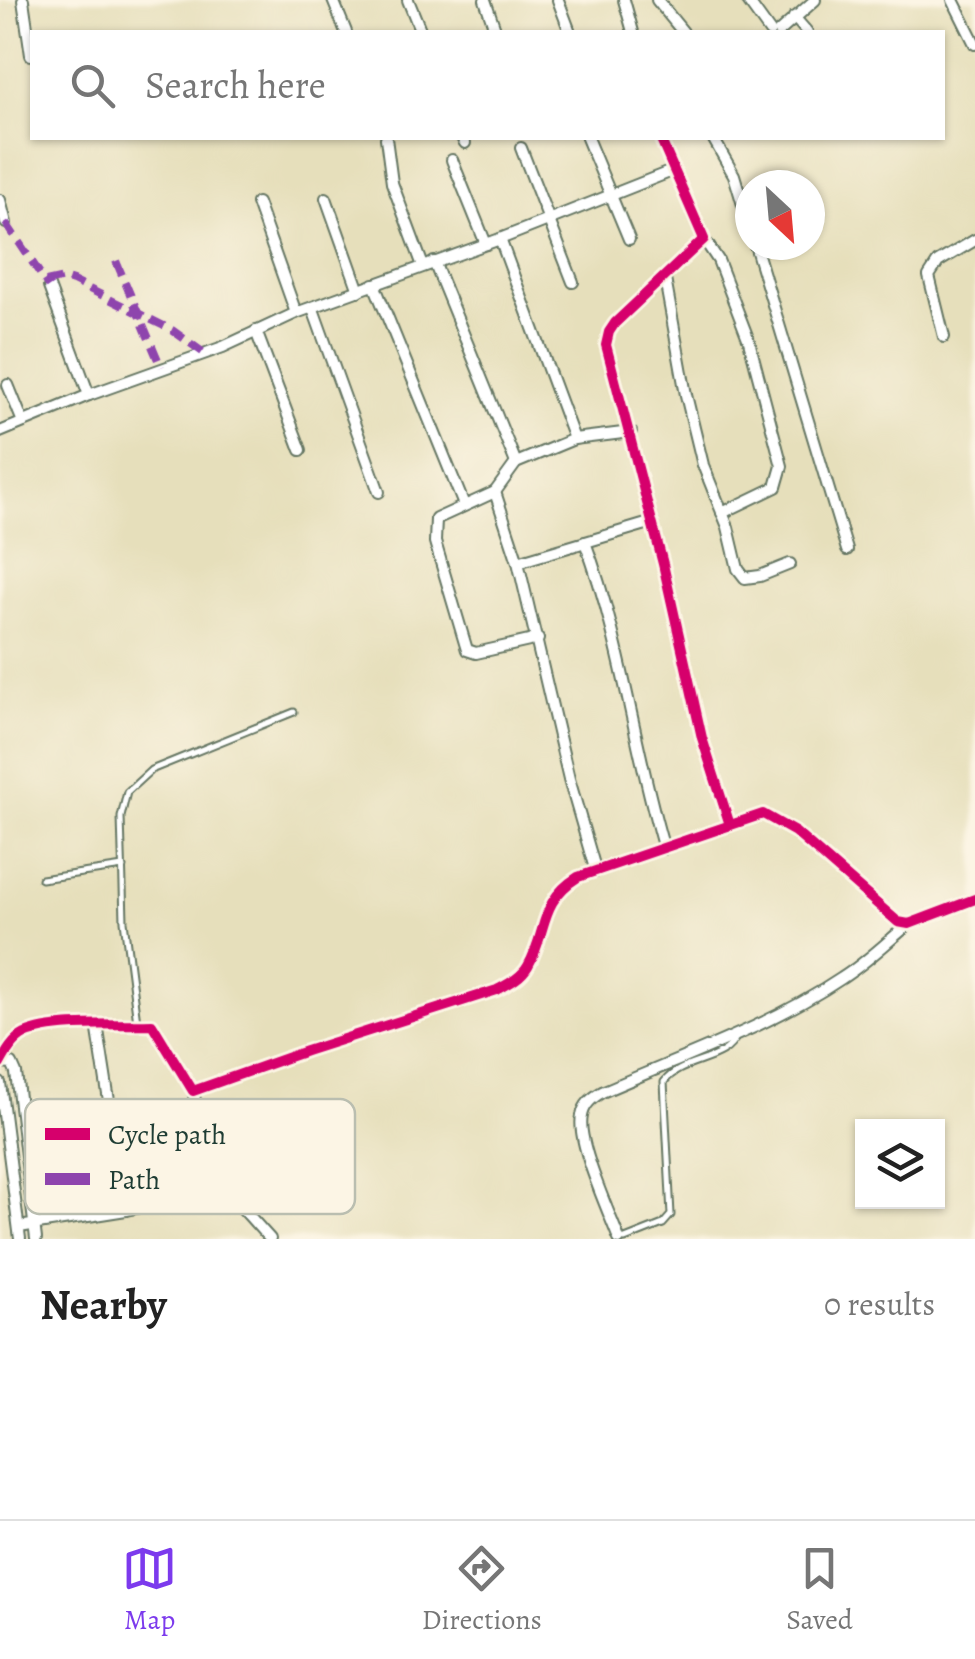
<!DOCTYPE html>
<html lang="en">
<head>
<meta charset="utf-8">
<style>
	body { margin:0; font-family:Alegreya,serif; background:#f6f6f6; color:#222 }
	.controls { position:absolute; right:30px; bottom:30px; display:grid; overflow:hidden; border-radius:0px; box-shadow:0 2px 8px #0004 }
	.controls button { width:90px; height:90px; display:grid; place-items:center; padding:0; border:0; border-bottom:2px solid #e0e0e0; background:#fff; color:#222; font:50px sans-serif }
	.compass { position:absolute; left:735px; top:170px; width:90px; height:90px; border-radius:50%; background:#fff; box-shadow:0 2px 8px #0004; rotate:154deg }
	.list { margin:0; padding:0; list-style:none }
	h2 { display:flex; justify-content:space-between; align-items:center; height:130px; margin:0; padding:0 40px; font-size:42px }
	h2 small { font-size:32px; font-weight:400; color:#767676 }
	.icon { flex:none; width:55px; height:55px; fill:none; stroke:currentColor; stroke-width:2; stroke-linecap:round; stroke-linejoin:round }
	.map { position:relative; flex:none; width:975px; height:1239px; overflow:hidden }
	.search { position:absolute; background:#fff; box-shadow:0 2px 8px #0004; left:30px; right:30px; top:30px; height:110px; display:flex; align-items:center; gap:25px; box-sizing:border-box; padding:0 35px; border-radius:0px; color:#767676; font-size:38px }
	.sheet { height:280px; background:#fff }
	nav { display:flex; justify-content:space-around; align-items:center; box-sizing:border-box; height:140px; border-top:2px solid #e0e0e0; background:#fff; font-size:28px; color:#767676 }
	nav a { display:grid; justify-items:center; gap:5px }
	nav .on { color:#7c3aed }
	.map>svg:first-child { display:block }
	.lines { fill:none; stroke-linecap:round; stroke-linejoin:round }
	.lane-casing { stroke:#657663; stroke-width:9 }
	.street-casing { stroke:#657663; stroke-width:14 }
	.lane { stroke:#fff; stroke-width:5 }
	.street { stroke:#fff; stroke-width:10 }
	.quiet { stroke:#8e44ad; stroke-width:8; stroke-dasharray:15 8; stroke-linecap:butt }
	.cycleway-casing { stroke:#fcf5e5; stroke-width:16 }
	.cycleway { stroke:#d6006c; stroke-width:10 }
	.key { fill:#fcf5e5; stroke:#babeb0; stroke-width:2.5 }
	.key-label { font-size:28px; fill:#1f3d34 }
</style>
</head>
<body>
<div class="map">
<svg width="975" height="1239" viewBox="0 0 975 1239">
	<rect width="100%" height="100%" fill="#fcf5e5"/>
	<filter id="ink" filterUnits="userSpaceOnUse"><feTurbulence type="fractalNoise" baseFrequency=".01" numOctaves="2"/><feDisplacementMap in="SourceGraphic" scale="20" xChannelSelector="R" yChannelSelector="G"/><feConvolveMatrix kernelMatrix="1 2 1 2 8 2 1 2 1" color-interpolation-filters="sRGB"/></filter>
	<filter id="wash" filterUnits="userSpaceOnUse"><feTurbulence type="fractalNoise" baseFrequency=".0048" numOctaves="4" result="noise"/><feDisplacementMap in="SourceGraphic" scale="40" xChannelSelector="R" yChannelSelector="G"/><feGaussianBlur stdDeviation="2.25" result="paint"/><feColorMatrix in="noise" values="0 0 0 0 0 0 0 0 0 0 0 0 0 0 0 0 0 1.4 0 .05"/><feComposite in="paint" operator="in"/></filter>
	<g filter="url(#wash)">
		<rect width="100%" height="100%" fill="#e6dfbb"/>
	</g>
	<g filter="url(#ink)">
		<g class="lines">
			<defs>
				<g id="lane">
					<path d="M 41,879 L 123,867"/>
					<path d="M 137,1022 L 124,921 L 121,817 L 127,792 L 151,770 L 294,712"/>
					<path d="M 625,1239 L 663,1224 L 671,1215 L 664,1082 C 682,1058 726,1064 737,1035"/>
				</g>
				<g id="street">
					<path d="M 23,0 L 31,55"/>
					<path d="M 333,0 L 346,32"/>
					<path d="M 408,0 L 421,32"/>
					<path d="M 485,0 L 496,32"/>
					<path d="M 558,0 L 570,32"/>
					<path d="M 624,0 L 633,32"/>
					<path d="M 657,0 L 683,32"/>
					<path d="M 747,0 L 770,32"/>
					<path d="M 953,0 L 975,44"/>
					<path d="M 794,17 L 807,32"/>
					<path d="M 779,32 L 815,0"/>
					<path d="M 386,138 L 392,183 L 423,266"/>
					<path d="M 462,138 L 465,143"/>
					<path d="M 587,138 L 629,239"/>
					<path d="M 660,138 L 704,239 L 615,323 L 609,332 L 606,345 L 663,564 L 702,738 L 730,825"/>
					<path d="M 713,138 L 734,175 L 750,228"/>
					<path d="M 521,148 L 573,282"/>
					<path d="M 452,160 L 486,244"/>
					<path d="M 326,198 L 359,291"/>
					<path d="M 0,200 L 6,223"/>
					<path d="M 257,203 L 296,313"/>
					<path d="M 500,239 L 574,439"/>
					<path d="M 704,239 L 718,260 L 749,341 L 782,466 L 776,487 L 722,513"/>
					<path d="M 755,245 L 847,550"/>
					<path d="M 434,262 L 516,463"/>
					<path d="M 665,279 L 686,395 L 703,465 L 728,527 L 738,569 L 745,578 L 760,576 L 790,564"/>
					<path d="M 374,284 L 464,505"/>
					<path d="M 49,287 L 89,395"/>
					<path d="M 313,309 L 379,492"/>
					<path d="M 256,331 L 301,450"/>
					<path d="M 944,337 L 929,276 L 938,262 L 975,240"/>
					<path d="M 8,385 L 23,422"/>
					<path d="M 0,432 L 89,395 L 223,347 L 296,313 L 500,239 L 672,171"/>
					<path d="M 495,492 L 518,562"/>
					<path d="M 585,542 C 622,641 634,748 664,849"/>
					<path d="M 538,639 L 476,653 L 467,650 L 435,542 L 436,519 L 495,492 L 516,463 L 574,439 L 631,432"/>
					<path d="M 596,872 L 569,779 L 518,562 L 653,522"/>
					<path d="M 0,1063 L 12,1064 L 16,1073 L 36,1239"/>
					<path d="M 0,1064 C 6,1053 13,1040 25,1034 C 55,1021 119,1025 152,1024 L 193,1091 L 306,1051 L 497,990 C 508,984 521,978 528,966 C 548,931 538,902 578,877 L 763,814 L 795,832 L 898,922 L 909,924 L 975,899"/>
					<path d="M 0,1083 L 20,1239"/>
					<path d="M 193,1091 L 207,1158 L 217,1180 L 270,1239"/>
					<path d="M 126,1210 L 225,1191"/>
					<path d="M 19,1227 L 126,1210 L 97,1024"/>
					<path d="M 619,1239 C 609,1212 576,1141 582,1116 C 584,1104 592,1098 602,1092 C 682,1057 769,1027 842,978 C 866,963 887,942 909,924"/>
				</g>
			</defs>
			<use href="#lane" class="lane-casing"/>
			<use href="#street" class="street-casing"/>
			<use href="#lane" class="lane"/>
			<use href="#street" class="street"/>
			<g class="quiet">
				<path d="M 6,223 L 49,287"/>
				<path d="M 116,261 L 161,367"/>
				<path d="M 46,282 L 64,278 L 73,281 L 172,330 L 204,353"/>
			</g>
			<defs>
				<g id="cycleway">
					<path d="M 660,138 L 704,239 L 615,323 L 609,332 L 606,345 L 663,564 L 702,738 L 730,825"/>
					<path d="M 0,1064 C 6,1053 13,1040 25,1034 C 55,1021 119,1025 152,1024 L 193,1091 L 306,1051 L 497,990 C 508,984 521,978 528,966 C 548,931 538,902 578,877 L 763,814 L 795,832 L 898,922 L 909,924 L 975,899"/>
				</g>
			</defs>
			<use href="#cycleway" class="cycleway-casing"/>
			<use href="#cycleway" class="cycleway"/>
		</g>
	</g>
	<rect x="25" y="1099" width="330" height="115" rx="15" class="key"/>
	<rect x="45" y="1128" width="45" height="12" fill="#d6006c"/>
	<rect x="45" y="1173" width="45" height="12" fill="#8e44ad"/>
	<g class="key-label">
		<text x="108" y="1144">Cycle path</text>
		<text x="108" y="1189">Path</text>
	</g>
</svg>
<div class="controls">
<button><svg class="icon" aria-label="layers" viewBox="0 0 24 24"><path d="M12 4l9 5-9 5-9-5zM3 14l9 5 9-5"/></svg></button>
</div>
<svg class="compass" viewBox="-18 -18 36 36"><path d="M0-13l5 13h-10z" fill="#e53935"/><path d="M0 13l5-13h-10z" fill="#767676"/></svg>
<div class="search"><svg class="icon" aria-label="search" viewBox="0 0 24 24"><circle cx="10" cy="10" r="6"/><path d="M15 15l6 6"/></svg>Search here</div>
</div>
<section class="sheet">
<h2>Nearby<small>0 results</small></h2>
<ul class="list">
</ul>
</section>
<nav>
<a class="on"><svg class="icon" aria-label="map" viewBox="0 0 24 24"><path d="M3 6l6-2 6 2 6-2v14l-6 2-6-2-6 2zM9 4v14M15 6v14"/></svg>Map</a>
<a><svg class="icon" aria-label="directions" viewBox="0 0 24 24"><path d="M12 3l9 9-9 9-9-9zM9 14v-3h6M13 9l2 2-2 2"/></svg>Directions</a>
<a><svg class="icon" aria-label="saved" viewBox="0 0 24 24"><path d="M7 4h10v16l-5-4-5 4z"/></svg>Saved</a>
</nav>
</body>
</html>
